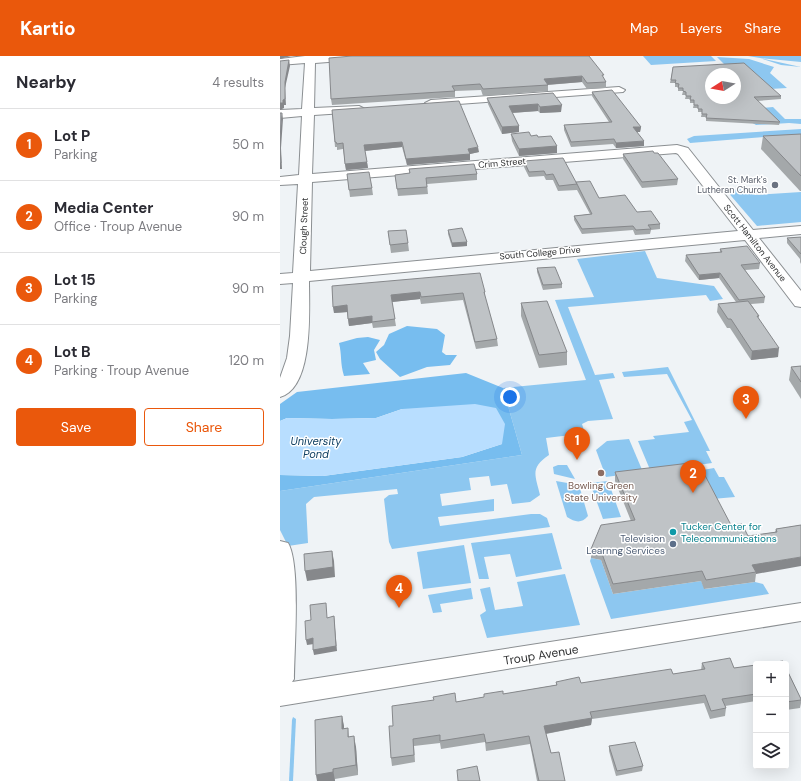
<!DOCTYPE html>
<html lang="en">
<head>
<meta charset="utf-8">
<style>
	body { margin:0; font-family:"DM Sans",sans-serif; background:#f2f2f3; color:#2b2b33 }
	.controls { position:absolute; right:12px; bottom:12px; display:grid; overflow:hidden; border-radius:4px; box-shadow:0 4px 16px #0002 }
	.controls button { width:36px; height:36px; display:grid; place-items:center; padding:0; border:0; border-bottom:1px solid #e1e1e2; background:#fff; color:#2b2b33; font:20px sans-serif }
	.compass { position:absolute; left:425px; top:12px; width:36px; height:36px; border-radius:50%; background:#fff; box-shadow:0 4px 16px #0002; rotate:259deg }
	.you { position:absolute; left:230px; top:341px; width:14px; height:14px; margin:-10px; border:3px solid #fff; border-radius:50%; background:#1a73e8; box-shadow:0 0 0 6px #1a73e833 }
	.badge { display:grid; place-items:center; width:26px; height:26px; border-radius:50%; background:#ea580c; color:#fff; font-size:13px; font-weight:700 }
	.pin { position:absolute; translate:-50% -33px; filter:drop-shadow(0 1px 2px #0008) }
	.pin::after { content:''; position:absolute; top:21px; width:14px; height:12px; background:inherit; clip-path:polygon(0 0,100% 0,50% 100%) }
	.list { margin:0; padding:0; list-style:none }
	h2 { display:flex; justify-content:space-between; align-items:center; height:52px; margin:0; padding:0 16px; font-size:17px }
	h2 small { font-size:13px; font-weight:400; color:#7c7c81 }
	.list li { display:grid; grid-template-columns:26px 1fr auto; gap:12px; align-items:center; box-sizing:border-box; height:72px; padding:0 16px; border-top:1px solid #e1e1e2 }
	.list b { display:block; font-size:15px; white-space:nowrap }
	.list p { margin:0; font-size:13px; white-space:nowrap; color:#7c7c81 }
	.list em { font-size:13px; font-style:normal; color:#7c7c81 }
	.actions { display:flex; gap:8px; padding:12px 16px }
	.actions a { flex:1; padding:9px 0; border:1px solid #ea580c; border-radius:4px; text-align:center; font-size:14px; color:#ea580c }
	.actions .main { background:#ea580c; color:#fff }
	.icon { flex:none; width:22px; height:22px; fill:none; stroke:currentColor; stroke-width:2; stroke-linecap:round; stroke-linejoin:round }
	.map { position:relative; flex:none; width:521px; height:725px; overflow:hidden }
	header { display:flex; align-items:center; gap:24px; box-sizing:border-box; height:56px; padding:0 20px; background:#ea580c; color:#fff }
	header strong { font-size:19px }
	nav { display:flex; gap:22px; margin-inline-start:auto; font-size:14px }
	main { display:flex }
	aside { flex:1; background:#fff }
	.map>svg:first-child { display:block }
	.green { fill:#8dc7f0 }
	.forest { fill:#77bdef }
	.water { fill:#b8deff }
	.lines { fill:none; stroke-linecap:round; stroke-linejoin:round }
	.minor-casing { stroke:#8b8f92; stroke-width:2 }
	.minor { fill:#fff; fill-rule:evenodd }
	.wall { fill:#a4a8aa }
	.shaded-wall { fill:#86888b }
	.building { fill:#bfc3c6; stroke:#86888b; fill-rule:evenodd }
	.worship-dot { fill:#6b7280; stroke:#fff; stroke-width:1.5 }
	.education-dot { fill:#8d6e63; stroke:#fff; stroke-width:1.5 }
	.culture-dot { fill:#0f9aa8; stroke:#fff; stroke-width:1.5 }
	.service-dot { fill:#5c6f8a; stroke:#fff; stroke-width:1.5 }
	.labels { text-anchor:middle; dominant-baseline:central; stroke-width:3; stroke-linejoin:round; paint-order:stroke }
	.far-street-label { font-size:9px; fill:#2e2f30; stroke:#fff }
	.far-worship-label { font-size:9px; fill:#5b616d; stroke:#fff; text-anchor:end }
	.education-label { font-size:10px; fill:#785e54; stroke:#fff }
	.culture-label { font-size:10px; fill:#0d838f; stroke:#fff; text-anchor:start }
	.service-label { font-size:10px; fill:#4e5e75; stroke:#fff; text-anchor:end }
	.water-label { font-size:11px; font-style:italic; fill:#0f3f62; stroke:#fff }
	.near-street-label { font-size:12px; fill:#2e2f30; stroke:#fff }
</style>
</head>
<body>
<header>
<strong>Kartio</strong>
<nav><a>Map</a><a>Layers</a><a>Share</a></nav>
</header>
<main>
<aside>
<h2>Nearby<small>4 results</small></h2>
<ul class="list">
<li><span class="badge">1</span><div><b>Lot P</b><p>Parking</p></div><em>50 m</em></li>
<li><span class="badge">2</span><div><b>Media Center</b><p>Office · Troup Avenue</p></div><em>90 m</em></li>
<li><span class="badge">3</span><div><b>Lot 15</b><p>Parking</p></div><em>90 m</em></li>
<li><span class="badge">4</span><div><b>Lot B</b><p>Parking · Troup Avenue</p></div><em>120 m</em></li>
</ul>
<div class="actions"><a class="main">Save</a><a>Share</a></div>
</aside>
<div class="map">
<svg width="521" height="725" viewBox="0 0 521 725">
	<rect width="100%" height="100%" fill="#eff3f6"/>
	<g class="green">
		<path d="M 363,0 L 431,0 L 436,5 L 371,9 Z"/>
		<path d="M 468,0 L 521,0 L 521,6 L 480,2 L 521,11 L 501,9 L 480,2 Z"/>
		<path d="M 437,1 L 469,3 L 494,11 L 490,17 L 507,32 L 490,33 L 447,11 Z"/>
		<path d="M 493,51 L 505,63 L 521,63 L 521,68 L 509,67 L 476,69 L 471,66 L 481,52 Z"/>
		<path d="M 521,73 L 521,78 L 410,87 L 407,83 L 414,80 Z"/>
		<path d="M 469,133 L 475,139 L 521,136 L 521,166 L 477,170 L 446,134 Z"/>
		<path d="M 365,195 L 377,222 L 434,230 L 443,243 L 430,245 L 426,239 L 288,251 L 315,319 L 333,317 L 335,322 L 319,324 L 333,363 L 308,365 L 302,368 L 307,384 L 303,387 L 294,388 L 291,379 L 266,382 L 269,399 C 250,412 255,418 260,439 L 250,446 L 232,448 L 227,428 L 211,430 L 209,420 L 189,422 L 191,434 L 160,438 L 162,450 L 214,443 L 214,455 L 158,461 L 160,470 L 251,458 L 260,458 L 267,462 L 270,471 L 112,493 L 109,486 L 104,443 L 109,439 L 118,438 L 117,433 L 34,441 L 26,448 L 28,487 L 8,490 L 0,474 L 0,435 L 242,399 L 223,332 L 306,324 L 275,244 L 314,241 L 297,203 Z"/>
		<path d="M 388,311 L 430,395 L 426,395 L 432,407 L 371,416 L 358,385 L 375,383 L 373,380 L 409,376 L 404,366 L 412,364 L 387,318 L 344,321 L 342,316 Z"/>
		<path d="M 349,383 L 363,416 L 326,421 L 316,394 L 327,385 Z"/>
		<path d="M 278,409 L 287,409 L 295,423 L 274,418 L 273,411 Z"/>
		<path d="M 434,412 L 439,421 L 444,421 L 455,441 L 432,443 L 417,415 Z"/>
		<path d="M 276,425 L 299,429 L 308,460 C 301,468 295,466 287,461 Z"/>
		<path d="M 328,425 L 341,461 L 323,463 L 310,427 Z"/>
		<path d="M 272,477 L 282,513 L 236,521 L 230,498 L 204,501 L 209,523 L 199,523 L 191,487 Z"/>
		<path d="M 184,489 L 191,527 L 143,533 L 137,496 Z"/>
		<path d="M 311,502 L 321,504 L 333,538 L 421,525 L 425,533 L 475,526 L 483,528 L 489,538 L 331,563 L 310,505 Z"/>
		<path d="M 285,518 L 300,569 L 207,582 L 200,559 L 206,555 L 200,533 L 210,531 L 215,554 L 243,550 L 237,526 Z"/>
		<path d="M 191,532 L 193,543 L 160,548 L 162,556 L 153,557 L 148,539 Z"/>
		<path d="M 13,661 L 16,663 L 13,725 L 9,725 L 12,664 Z"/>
	</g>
	<g class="forest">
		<path d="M 127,270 L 157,273 L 165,279 L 162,296 L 166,299 L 177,299 L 170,309 L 147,311 L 120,321 L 100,303 L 96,296 L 104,289 L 109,278 Z"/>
		<path d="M 88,281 L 100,284 L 94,294 L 96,304 L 83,307 L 90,318 L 64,320 C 60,307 62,299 59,287 L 77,282 Z"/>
		<path d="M 186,317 L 223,332 L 242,399 L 0,435 L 0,419 L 43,420 L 182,401 L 222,388 L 122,353 L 96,362 L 52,363 L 7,362 L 0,365 L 0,348 L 17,336 Z"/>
	</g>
	<path class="water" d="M 195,348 L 216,352 L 225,368 L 222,388 L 182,401 L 43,420 L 0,419 L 0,365 L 7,362 L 52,363 L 96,362 L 122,353 Z"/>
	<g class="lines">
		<defs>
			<g id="minor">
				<path d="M 25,0 L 93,0 L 88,3 L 35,7 L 34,52 L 79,50 L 85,53 L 79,56 L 34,59 L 32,118 L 397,89 L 408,92 L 473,174 L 521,170 L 521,178 L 479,182 L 521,235 L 521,251 L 515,250 L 465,184 L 29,225 C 29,253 34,332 0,341 L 0,322 L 7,302 L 10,280 L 13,227 L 0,228 L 0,218 L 13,217 L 18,128 L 0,129 L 0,121 L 19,119 L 22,60 L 0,62 L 0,54 L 22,53 L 25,7 L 0,9 L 0,3 ZM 396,97 L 398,98 L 458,175 L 30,215 L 32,126 Z"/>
				<path d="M 339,31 L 345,34 L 343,36 L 151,50 L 145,47 L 151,44 Z"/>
				<path d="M 0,485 L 8,487 C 21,508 14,595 14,623 L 12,626 L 521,547 L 521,565 L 0,650 Z"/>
			</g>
		</defs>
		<use href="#minor" class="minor-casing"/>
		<use href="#minor" class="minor"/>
	</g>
	<g class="wall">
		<path d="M 72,0 L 324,23 L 326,26 L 326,32 L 307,33 L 302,26 L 268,29 L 268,35 L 203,40 L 201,34 L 175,35 L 175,41 L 52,49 L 51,43 Z"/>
		<path d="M 393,11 L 501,40 L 501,43 L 477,45 L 500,66 L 499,69 L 426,65 L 426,61 L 421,61 L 422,56 L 418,56 L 418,52 L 413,52 L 414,47 L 410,47 L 410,43 L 405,43 L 406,39 L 402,39 L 403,35 L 398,35 L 398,31 L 395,31 L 395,27 L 390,27 Z"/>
		<path d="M 312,36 L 361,71 L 360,76 L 357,76 L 364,90 L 336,92 L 333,88 L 291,91 L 284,74 L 284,69 L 329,66 L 312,40 Z"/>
		<path d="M 273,37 L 281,56 L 260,57 L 258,55 L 232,57 L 239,70 L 239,76 L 222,78 L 208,48 L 207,42 Z"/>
		<path d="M 52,54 L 199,96 L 190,98 L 190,104 L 127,109 L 122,91 L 85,95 L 88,112 L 66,114 L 63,93 L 57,94 L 57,91 L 55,91 Z"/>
		<path d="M 231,78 L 258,81 L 277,90 L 277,97 L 239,100 L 232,85 Z"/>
		<path d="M 521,78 L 521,135 L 520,135 L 481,93 L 483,80 Z"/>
		<path d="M 343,98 L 398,123 L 397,129 L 362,132 L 343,103 Z"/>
		<path d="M 244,105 L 296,126 L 319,142 L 357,156 L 380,168 L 380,173 L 371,174 L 370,178 L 355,179 L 353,174 L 302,178 L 294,164 L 294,160 L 310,158 L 297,134 L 278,135 L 273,124 L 266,124 L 264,120 L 249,121 L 244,111 Z"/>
		<path d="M 129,113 L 197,118 L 197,124 L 147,128 L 148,138 L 118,140 L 115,119 L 129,117 Z"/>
		<path d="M 67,118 L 92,132 L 93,139 L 70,141 Z"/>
		<path d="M 168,174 L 187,186 L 187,190 L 172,191 L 168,178 Z"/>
		<path d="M 108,175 L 128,187 L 129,195 L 111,197 Z"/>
		<path d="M 521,181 L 521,208 L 520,206 L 520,203 L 507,187 L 507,182 Z"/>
		<path d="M 440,193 L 480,207 L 479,213 L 465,214 L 485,241 L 484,247 L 471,248 L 479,260 L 478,263 L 498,301 L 471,304 L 450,272 L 447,272 L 437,256 L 438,248 L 456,246 L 439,222 L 419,224 L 405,205 L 406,199 L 440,196 Z"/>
		<path d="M 257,212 L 282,228 L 282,232 L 263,234 L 257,216 Z"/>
		<path d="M 52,230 L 205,236 L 205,243 L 217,283 L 218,290 L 196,293 L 183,244 L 141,248 L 140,243 L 112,246 L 116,270 L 93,272 L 92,267 L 69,270 L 67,256 L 54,257 Z"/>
		<path d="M 241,247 L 287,296 L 287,309 L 259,312 L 241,260 Z"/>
		<path d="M 521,310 L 521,343 L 509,324 L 511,311 Z"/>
		<path d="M 335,416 L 451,469 L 468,480 L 495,476 L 496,473 L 521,469 L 476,518 L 475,526 L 424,533 L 421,525 L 333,538 L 321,504 L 311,502 L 311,493 L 351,465 L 335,425 Z"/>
		<path d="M 422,607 L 454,612 L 476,609 L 476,645 L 445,650 L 446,652 L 445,660 L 430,663 L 424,647 L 312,663 L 311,669 L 266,678 L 271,697 L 285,725 L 257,725 L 250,688 L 206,695 L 205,686 L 161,693 L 160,687 L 134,690 L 135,706 L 112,710 L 111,702 L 113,670 L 176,646 L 204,641 L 204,638 L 223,638 L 276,629 L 276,626 L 301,627 L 393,618 L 421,614 Z"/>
		<path d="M 506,612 L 521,643 L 521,647 L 520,652 L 506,654 Z"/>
		<path d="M 62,660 L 64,672 L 68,672 L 69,681 L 76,691 L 78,719 L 55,723 L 55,725 L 37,725 Z"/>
		<path d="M 329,690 L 363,710 L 362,715 L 336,720 L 329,695 Z"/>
	</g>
	<g class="shaded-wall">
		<path d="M 0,0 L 11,0 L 0,3 Z"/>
		<path d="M 9,4 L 10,10 L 5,32 L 6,49 L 4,49 L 4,52 L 0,54 L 0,47 Z"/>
		<path d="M 302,20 L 302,26 L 264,29 L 264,23 Z"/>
		<path d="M 258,48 L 258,55 L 230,57 L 229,50 Z"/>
		<path d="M 282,49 L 281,56 L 260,57 L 260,51 Z"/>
		<path d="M 2,57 L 3,63 L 1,92 L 2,113 L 0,113 L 0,82 Z"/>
		<path d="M 239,70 L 239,76 L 222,78 L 222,71 Z"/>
		<path d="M 353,71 L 361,71 L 360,76 L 353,76 Z"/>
		<path d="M 364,85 L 364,90 L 336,92 L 336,87 Z"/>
		<path d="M 122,86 L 122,91 L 84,95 L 84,89 Z"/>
		<path d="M 277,90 L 277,97 L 239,100 L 239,93 Z"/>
		<path d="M 198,91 L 199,96 L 190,98 L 190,104 L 127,109 L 126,103 Z"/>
		<path d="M 87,106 L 88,112 L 66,114 L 65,108 Z"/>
		<path d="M 187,186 L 187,190 L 172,191 L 172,187 Z"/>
		<path d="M 440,217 L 439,222 L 419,224 L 419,219 Z"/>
		<path d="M 140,236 L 140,243 L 112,246 L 111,239 Z"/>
		<path d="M 67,249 L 68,256 L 54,257 L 53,251 Z"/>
		<path d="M 92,260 L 92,267 L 69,270 L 68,263 Z"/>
		<path d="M 499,292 L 498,301 L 471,304 L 472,295 Z"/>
		<path d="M 52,495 L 54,505 L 55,521 L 27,525 L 25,515 Z"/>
		<path d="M 521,501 L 521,510 L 476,518 L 476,516 L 472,509 Z"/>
		<path d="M 54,560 L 57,595 L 34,599 L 33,594 Z"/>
		<path d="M 33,582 L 34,588 L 27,589 L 26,584 Z"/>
		<path d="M 62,660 L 64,670 L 64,683 L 62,673 Z"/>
		<path d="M 312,662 L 311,669 L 264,678 L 264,670 Z"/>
		<path d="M 74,680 L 76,691 L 78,719 L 76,709 Z"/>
		<path d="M 53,713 L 55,725 L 37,725 L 36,719 Z"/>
	</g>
	<g class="building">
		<path d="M 72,0 L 309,0 L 324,19 L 322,19 L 326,26 L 307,27 L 302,20 L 264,23 L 268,29 L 203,33 L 200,28 L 172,30 L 175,35 L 51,43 L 49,2 Z"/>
		<path d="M 9,4 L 5,26 L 5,43 L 3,44 L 3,47 L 0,47 L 0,5 Z"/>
		<path d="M 464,7 L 501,40 L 474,41 L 500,66 L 426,62 L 427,58 L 422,58 L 422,53 L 418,53 L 418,49 L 414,49 L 414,44 L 410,44 L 411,40 L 406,40 L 406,36 L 403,35 L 403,32 L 398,32 L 399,28 L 395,27 L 396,24 L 391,24 L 393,11 ZM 431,18 L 455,18 L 455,42 L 431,42 Z"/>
		<path d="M 332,34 L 361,71 L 353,71 L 364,85 L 336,87 L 334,83 L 291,86 L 284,69 L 332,66 L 312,36 Z"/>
		<path d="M 273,37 L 282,49 L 260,51 L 258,48 L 229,50 L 239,70 L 222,71 L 207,42 Z"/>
		<path d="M 179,45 L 198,91 L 188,93 L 190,98 L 126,103 L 122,86 L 84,89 L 87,106 L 65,108 L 63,87 L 57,88 L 56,86 L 55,86 L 52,54 Z"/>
		<path d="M 0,57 L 2,57 L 0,82 Z"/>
		<path d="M 249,76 L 251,80 L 257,79 L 258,81 L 271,80 L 277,90 L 239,93 L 231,78 Z"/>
		<path d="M 521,78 L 521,120 L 483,80 Z"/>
		<path d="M 0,90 L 1,107 L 0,107 Z"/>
		<path d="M 373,95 L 374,97 L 378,97 L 398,123 L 362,126 L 343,98 Z"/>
		<path d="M 283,102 L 297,128 L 279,130 L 273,118 L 266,119 L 264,115 L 249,116 L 244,105 Z"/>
		<path d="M 194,108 L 197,118 L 146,122 L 147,131 L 117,133 L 115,119 L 130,117 L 129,113 Z"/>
		<path d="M 89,116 L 92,132 L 69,134 L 67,118 Z"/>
		<path d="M 310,125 L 319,142 L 345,139 L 357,156 L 371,155 L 380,168 L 368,169 L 371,173 L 356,174 L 353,170 L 302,173 L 294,160 L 312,158 L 296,126 Z"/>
		<path d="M 182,172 L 187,186 L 172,187 L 168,174 Z"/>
		<path d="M 126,174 L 128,187 L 110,189 L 108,175 Z"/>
		<path d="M 521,181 L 521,198 L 507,182 Z"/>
		<path d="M 467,190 L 480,207 L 461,209 L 485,241 L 459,244 L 440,217 L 419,219 L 406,199 L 442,196 L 440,193 Z"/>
		<path d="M 275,211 L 282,228 L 263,229 L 257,212 Z"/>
		<path d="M 200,217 L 205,236 L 204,236 L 217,283 L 195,286 L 183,237 L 141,241 L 140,236 L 111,239 L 115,263 L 92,266 L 92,260 L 68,263 L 67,249 L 53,251 L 52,230 Z"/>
		<path d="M 267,245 L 287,296 L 259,299 L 241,247 Z"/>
		<path d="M 468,245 L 479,260 L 477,260 L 499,292 L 472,295 L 451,263 L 448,263 L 438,248 Z"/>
		<path d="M 521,310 L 521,326 L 511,311 Z"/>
		<path d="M 418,406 L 451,469 L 462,468 L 468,480 L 497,476 L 496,473 L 521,469 L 521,501 L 472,509 L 476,516 L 426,524 L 422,515 L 333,528 L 321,495 L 311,493 L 321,469 L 355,464 L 335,416 Z"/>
		<path d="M 52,495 L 53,511 L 25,515 L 24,498 Z"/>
		<path d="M 46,547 L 47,562 L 54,560 L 56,590 L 33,594 L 33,582 L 26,584 L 25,565 L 31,564 L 30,549 Z"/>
		<path d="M 450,602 L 454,612 L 476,609 L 476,638 L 442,643 L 446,652 L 431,655 L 425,639 L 310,656 L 312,662 L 264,670 L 271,697 L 279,696 L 285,725 L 259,725 L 249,680 L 206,687 L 204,678 L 160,685 L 160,679 L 133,683 L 134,699 L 111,702 L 109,670 L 113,670 L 112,650 L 154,644 L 153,641 L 175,637 L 176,646 L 204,641 L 204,638 L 223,635 L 223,638 L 277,629 L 276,626 L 299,621 L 301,627 L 391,613 L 393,618 L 425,613 L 422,607 Z"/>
		<path d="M 503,605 L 504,608 L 482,608 Z"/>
		<path d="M 506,612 L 521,643 L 521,644 L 506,646 Z"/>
		<path d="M 62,660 L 62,673 L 68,672 L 68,681 L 74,680 L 76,709 L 53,713 L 53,716 L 36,719 L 35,664 Z"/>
		<path d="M 355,686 L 363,710 L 337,715 L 329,690 Z"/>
		<path d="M 197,710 L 200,725 L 178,725 L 177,714 Z"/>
	</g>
	<circle class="worship-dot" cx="495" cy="129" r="4"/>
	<circle class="education-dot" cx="321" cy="417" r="4"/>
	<circle class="culture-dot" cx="393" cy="476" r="4"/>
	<circle class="service-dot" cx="393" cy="488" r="4"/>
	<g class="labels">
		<g class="far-street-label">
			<text transform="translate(222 107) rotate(-5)">Crim Street</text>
			<text transform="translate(24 170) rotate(-88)">Clough Street</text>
			<text transform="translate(475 187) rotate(52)">Scott Hamilton Avenue</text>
			<text transform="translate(260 197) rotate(-5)">South College Drive</text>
		</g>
		<g class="far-worship-label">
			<text x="487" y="124">St. Mark's<tspan x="487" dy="10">Lutheran Church</tspan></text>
		</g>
		<g class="education-label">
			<text x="321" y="429">Bowling Green<tspan x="321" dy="12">State University</tspan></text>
		</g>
		<g class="culture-label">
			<text x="401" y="470">Tucker Center for<tspan x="401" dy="12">Telecommunications</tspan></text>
		</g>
		<g class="service-label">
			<text x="385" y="482">Television<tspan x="385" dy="12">Learnng Services</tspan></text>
		</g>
		<g class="water-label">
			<text x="36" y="385">University<tspan x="36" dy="13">Pond</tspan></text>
		</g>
		<g class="near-street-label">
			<text transform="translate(261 599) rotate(-9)">Troup Avenue</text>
		</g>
	</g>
</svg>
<div class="controls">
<button>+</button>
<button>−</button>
<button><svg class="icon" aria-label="layers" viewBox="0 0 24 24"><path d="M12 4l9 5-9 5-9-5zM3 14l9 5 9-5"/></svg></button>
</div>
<svg class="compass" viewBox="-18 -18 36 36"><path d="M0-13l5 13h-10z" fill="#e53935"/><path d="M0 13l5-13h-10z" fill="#7c7c81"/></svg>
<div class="you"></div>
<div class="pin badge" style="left:297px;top:404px">1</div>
<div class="pin badge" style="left:413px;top:437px">2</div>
<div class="pin badge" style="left:466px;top:363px">3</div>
<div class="pin badge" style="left:119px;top:552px">4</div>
</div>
</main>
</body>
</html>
